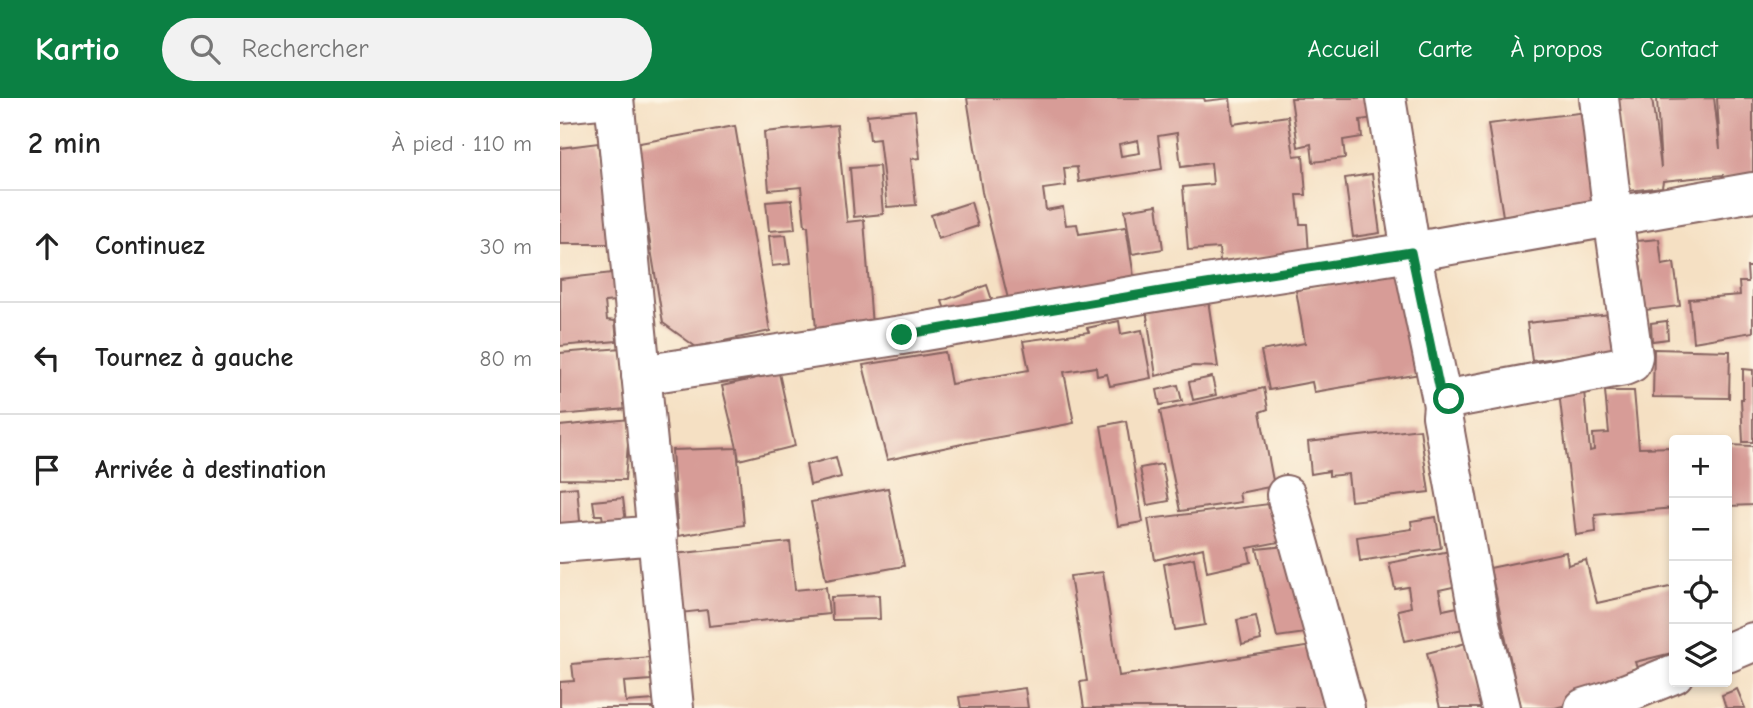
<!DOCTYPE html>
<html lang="fr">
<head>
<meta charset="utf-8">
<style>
	body { margin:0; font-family:"Comic Neue",sans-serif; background:#f2f2f2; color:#222 }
	.controls { position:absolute; right:21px; bottom:21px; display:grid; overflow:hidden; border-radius:7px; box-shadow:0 4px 10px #0003 }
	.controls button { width:63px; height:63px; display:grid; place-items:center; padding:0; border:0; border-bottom:2px solid #e0e0e0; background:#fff; color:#222; font:35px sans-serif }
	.stop { position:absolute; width:21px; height:21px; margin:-16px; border:5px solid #0b8043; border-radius:50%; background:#fff }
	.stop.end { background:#0b8043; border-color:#fff; box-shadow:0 2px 7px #0008 }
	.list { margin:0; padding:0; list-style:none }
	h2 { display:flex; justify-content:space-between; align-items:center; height:91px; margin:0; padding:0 28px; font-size:30px }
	h2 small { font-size:23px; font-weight:400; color:#767676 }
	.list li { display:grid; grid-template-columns:46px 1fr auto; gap:21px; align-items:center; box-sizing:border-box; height:112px; padding:0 28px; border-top:2px solid #e0e0e0 }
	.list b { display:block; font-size:26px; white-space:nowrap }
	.list em { font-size:23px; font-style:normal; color:#767676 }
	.icon { flex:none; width:38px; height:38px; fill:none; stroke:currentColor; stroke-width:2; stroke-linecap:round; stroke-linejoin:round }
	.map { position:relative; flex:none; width:1193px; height:610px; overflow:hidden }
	header { display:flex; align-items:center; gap:42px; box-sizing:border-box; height:98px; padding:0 35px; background:#0b8043; color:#fff }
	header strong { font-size:33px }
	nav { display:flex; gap:38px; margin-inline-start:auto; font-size:24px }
	.search { width:490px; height:63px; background:#f2f2f2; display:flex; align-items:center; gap:18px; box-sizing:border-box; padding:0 24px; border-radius:38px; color:#767676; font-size:26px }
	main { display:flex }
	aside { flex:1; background:#fff }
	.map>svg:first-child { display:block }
	.building { fill:#d79c97; fill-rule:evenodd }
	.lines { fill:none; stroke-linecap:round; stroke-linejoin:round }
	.minor-casing { stroke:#866360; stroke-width:42 }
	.minor { stroke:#fff; stroke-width:38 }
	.route { stroke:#0b8043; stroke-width:9 }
</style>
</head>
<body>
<header>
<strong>Kartio</strong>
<div class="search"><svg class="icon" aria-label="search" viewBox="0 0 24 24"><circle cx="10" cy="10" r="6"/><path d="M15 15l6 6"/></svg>Rechercher</div>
<nav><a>Accueil</a><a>Carte</a><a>À propos</a><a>Contact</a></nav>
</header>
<main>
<aside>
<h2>2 min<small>À pied · 110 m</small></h2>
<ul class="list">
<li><svg class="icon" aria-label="ahead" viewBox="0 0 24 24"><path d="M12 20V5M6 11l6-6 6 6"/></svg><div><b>Continuez</b></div><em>30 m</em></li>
<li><svg class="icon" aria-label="left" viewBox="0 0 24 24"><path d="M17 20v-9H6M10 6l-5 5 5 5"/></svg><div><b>Tournez à gauche</b></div><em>80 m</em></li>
<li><svg class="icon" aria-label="arrive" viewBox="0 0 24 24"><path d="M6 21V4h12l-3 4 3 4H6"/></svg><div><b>Arrivée à destination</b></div></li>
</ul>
</aside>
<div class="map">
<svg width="1193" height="610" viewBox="0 0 1193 610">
	<rect width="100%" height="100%" fill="#fcf5e5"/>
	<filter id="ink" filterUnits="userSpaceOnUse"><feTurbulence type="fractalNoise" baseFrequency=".0143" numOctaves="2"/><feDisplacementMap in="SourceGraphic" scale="14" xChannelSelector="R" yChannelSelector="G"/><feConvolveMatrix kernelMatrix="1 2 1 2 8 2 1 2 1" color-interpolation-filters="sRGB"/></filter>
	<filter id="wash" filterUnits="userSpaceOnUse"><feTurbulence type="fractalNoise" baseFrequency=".00686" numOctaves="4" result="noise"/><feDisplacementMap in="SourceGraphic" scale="28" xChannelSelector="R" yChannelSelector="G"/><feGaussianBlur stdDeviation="1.57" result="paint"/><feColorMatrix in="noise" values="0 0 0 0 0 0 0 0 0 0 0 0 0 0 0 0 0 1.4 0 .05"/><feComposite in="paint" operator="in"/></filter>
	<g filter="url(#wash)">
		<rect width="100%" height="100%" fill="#f5e0c3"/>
		<g id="blocks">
			<g class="building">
				<path d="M 407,0 L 644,0 L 645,3 L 670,0 L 673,26 L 728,18 L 734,58 L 743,57 L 746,97 L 737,97 L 740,126 L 747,126 L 749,156 L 660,163 L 659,150 L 628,152 L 623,89 L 653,86 L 651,65 L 621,69 L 617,35 L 598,38 L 602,71 L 519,84 L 517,69 L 504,70 L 506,88 L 483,91 L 486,112 L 503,109 L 506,127 L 517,126 L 519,136 L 566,129 L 574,179 L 490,192 L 492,203 L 449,205 L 422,94 ZM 578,42 L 580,55 L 561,58 L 559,46 Z"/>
				<path d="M 731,0 L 811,0 L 814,20 L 800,22 L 802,39 L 783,42 L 785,60 L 753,64 L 751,46 L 738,49 Z"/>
				<path d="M 1058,0 L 1092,0 L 1101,70 L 1097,1 L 1154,0 L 1160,51 L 1157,0 L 1193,0 L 1193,75 L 1163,80 L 1163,77 L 1103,83 L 1102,89 L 1069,93 Z"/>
				<path d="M 355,12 L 360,60 L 351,61 L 356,107 L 327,109 L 319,41 L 310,42 L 307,17 Z"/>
				<path d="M 1027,14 L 1041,104 L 943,118 L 928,26 Z"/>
				<path d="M 277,27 L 287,124 L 304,122 L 312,228 L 256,232 L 248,128 L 245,128 L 241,89 L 209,92 L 204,34 Z"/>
				<path d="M 175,28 L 210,233 L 136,249 L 103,225 L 74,46 Z"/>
				<path d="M 38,45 L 53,146 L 0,146 L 0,50 Z"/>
				<path d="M 319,68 L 323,116 L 294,119 L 290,70 Z"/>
				<path d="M 812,76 L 820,135 L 793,139 L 785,80 Z"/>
				<path d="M 232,102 L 235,131 L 209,133 L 206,104 Z"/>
				<path d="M 411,104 L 418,128 L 378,141 L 371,117 Z"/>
				<path d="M 597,107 L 603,151 L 572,156 L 565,112 Z"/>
				<path d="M 226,137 L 230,166 L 212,168 L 209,138 Z"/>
				<path d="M 1099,141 L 1102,167 L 1114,165 L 1120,208 L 1086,212 L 1077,143 Z"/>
				<path d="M 1187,169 L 1193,169 L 1193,234 L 1133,244 L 1129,201 L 1180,197 L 1179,184 L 1188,184 Z"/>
				<path d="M 843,173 L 860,276 L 754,294 L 752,284 L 709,292 L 701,253 L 745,245 L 736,192 Z"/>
				<path d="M 52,175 L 55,203 L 45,204 L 47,222 L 55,223 L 57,243 L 0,248 L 0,181 Z"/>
				<path d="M 427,187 L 435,211 L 390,226 L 382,203 Z"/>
				<path d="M 648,202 L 658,269 L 633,268 L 596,278 L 586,211 Z"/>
				<path d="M 1060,215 L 1064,252 L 972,263 L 967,225 Z"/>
				<path d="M 559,223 L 561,236 L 582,232 L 591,280 L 550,288 L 547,276 L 537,278 L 536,269 L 504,274 L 514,325 L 402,346 L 327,362 L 303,267 L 385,254 L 391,286 L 469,272 L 463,243 L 529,234 L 527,230 Z"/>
				<path d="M 1107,223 L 1108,241 L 1092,243 L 1091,225 Z"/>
				<path d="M 62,250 L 67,311 L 0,317 L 0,255 Z"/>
				<path d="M 1094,251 L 1170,253 L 1169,300 L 1093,299 Z"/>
				<path d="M 1183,271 L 1193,272 L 1193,344 L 1183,344 L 1181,301 L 1183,301 Z"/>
				<path d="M 219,275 L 235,348 L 179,362 L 177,350 L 184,427 L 118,438 L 112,352 L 177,350 L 162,288 Z"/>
				<path d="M 652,279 L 656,297 L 633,302 L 629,284 Z"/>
				<path d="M 618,287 L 622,303 L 600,307 L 597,292 Z"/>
				<path d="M 704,290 L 708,311 L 700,314 L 714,388 L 679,395 L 681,404 L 620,413 L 600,313 Z"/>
				<path d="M 1024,293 L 1030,353 L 1034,352 L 1033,336 L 1049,335 L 1045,293 L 1074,293 L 1079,350 L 1114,349 L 1114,410 L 1035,417 L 1036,434 L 1016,437 L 999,294 Z"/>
				<path d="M 70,321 L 65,382 L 0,381 L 0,328 Z"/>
				<path d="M 566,323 L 583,424 L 558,428 L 541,328 Z"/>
				<path d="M 860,331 L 869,394 L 791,403 L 788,376 L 769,378 L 769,373 L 751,376 L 748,344 Z"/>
				<path d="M 1167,347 L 1193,348 L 1193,407 L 1167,408 Z"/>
				<path d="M 276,359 L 281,379 L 250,387 L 246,367 Z"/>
				<path d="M 602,366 L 609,403 L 587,407 L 580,370 Z"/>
				<path d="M 17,389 L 21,434 L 0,436 L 0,391 Z"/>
				<path d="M 328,390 L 344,468 L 266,482 L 251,404 Z"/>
				<path d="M 63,400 L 66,425 L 44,428 L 42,417 L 35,417 L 33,403 Z"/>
				<path d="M 717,405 L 724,443 L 688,450 L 691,464 L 647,474 L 643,450 L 595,462 L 588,421 Z"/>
				<path d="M 876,419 L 881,450 L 800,463 L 797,439 L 852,431 L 851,423 Z"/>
				<path d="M 230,444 L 235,492 L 266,489 L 269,516 L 149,528 L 147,512 L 120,515 L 114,456 Z"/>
				<path d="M 726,448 L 746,535 L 717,539 L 697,451 Z"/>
				<path d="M 895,452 L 902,487 L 879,492 L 883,512 L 903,508 L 908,530 L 845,543 L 838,512 L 851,509 L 848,489 L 835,491 L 829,465 Z"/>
				<path d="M 1006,454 L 1008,467 L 1026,462 L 1037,505 L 1114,488 L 1114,561 L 1112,555 L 1075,564 L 1082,586 L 1060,593 L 995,610 L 961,610 L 930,470 Z"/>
				<path d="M 634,460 L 645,527 L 615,532 L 604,466 Z"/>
				<path d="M 543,474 L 559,578 L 759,547 L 775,610 L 524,610 L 520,584 L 527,583 L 510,478 Z"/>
				<path d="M 319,497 L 320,521 L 272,522 L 271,499 Z"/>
				<path d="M 696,518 L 701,542 L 682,547 L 677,522 Z"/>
				<path d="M 906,545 L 922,610 L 880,610 L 867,555 Z"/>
				<path d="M 90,559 L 91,582 L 64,584 L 66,604 L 95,602 L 96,610 L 0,610 L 0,584 L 14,583 L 12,566 Z"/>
				<path d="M 465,590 L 468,610 L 401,610 L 399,599 Z"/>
				<path d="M 1177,591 L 1185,610 L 1166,610 L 1162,597 Z"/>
			</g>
		</g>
	</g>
	<g filter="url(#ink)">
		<use href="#blocks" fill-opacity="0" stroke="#866360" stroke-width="2"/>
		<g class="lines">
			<defs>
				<g id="minor">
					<path d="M 54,0 L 114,610"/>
					<path d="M 826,0 L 851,154 L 883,307"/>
					<path d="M 0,5 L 49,0"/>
					<path d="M 81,277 L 342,237 L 601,193 L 851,154 L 1193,94"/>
					<path d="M 726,397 L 785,610"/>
					<path d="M 0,445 L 98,437"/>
					<path d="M 1167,555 L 1193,544"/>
					<path d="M 941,610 L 920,525 L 882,318 L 883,307 L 889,301 L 1064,268 L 1071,265 L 1073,258 L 1053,118 L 1039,0"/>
					<path d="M 1024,610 L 1047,603 L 1114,576"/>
				</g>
			</defs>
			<use href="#minor" class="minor-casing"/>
			<use href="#minor" class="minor"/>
		</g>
	</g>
	<g class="lines" filter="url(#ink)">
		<path class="route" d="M 342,237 L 601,193 L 851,154 L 883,307 L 889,301"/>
	</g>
</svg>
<div class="controls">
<button>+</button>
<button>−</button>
<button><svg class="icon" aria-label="locate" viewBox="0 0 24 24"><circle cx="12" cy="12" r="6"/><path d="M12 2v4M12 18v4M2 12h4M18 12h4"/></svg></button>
<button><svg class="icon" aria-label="layers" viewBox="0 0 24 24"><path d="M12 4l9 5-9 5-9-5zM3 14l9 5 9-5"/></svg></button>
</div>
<div class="stop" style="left:889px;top:301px"></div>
<div class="stop end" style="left:342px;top:237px"></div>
</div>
</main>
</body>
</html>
